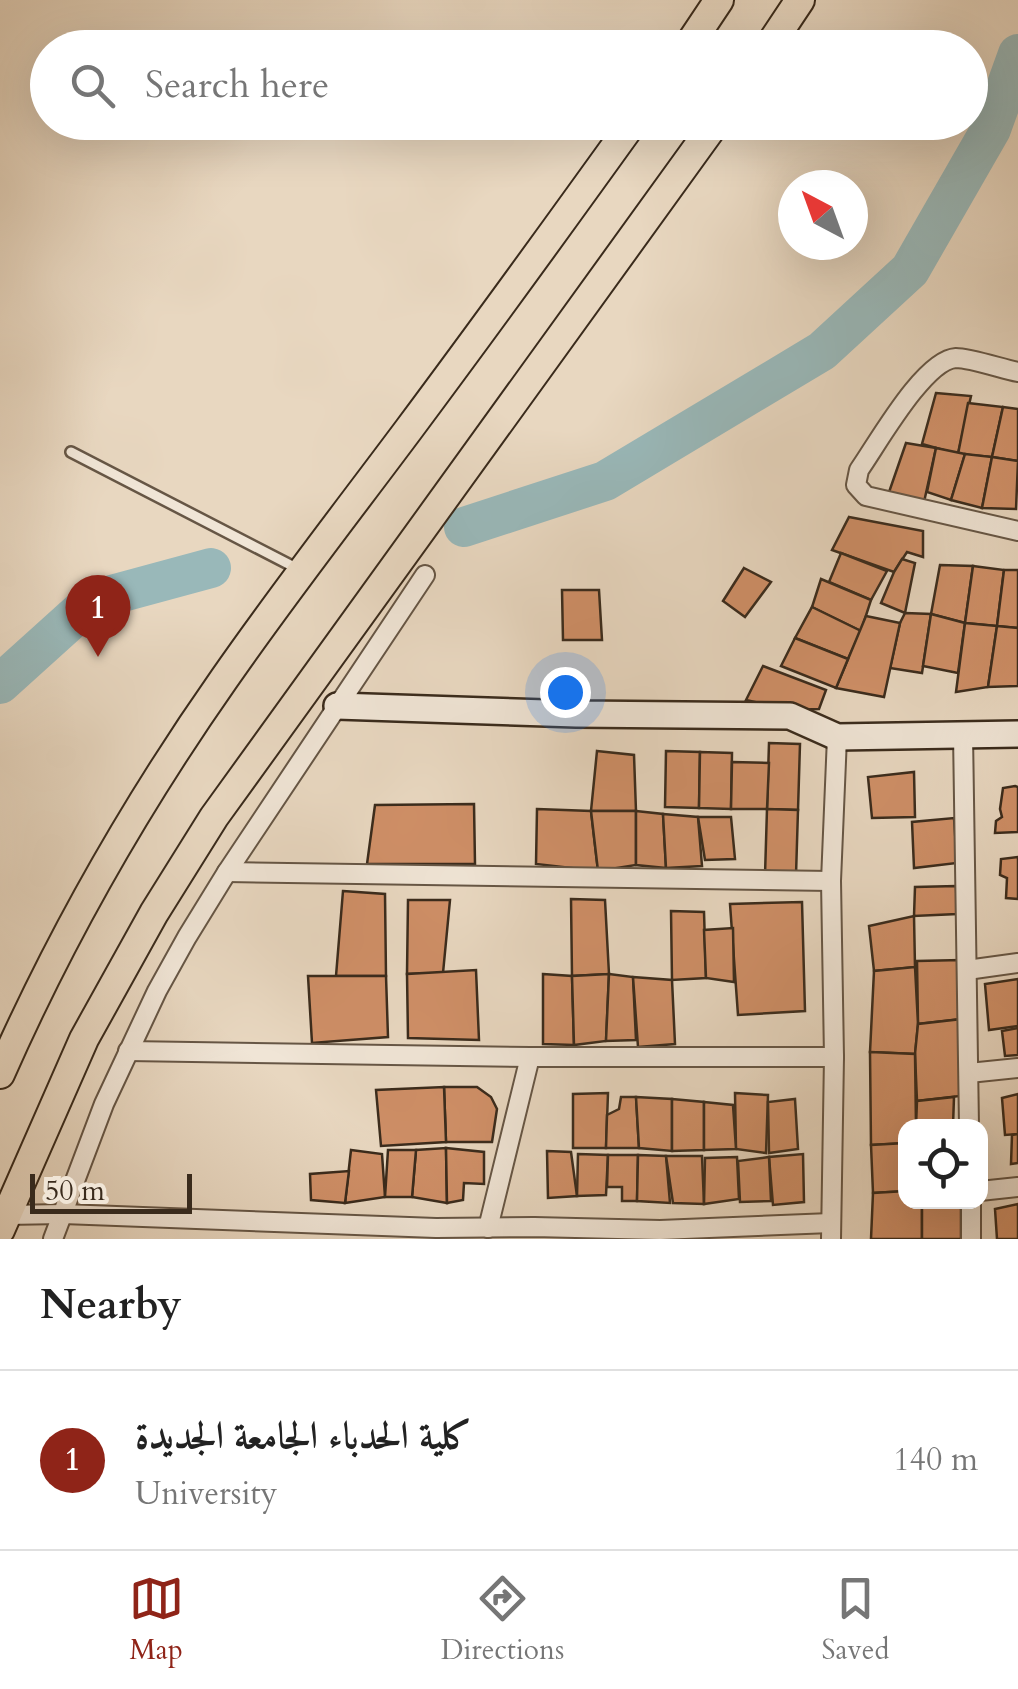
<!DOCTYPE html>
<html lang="en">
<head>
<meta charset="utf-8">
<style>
	body { margin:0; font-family:Cardo,Amiri,serif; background:#f6f6f6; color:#222 }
	.controls { position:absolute; right:30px; bottom:30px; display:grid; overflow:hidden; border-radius:20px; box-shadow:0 10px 40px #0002 }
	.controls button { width:90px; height:90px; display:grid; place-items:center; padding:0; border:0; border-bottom:2px solid #e0e0e0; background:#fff; color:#222; font:50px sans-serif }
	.compass { position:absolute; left:778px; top:170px; width:90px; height:90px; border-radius:50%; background:#fff; box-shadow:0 10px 40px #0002; rotate:319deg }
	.scale { position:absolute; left:30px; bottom:25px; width:162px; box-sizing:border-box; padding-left:10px; border:5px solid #3a2b1c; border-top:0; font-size:28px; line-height:35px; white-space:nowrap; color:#3a2b1c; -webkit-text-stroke:8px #f0e5d6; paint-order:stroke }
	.you { position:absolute; left:565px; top:692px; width:35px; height:35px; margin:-25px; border:8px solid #fff; border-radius:50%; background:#1a73e8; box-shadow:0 0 0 15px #1a73e833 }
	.badge { display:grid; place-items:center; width:65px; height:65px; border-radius:50%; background:#8f2418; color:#fff; font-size:32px; font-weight:700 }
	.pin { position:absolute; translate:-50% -82px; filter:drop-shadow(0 2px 5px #0008) }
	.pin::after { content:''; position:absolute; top:52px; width:35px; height:30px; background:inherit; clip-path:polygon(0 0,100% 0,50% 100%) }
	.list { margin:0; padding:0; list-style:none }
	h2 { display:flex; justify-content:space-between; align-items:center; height:130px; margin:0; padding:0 40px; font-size:42px }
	h2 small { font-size:32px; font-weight:400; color:#767676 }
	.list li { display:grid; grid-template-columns:65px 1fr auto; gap:30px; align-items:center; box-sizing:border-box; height:180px; padding:0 40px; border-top:2px solid #e0e0e0 }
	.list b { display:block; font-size:38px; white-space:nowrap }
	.list p { margin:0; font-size:32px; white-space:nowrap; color:#767676 }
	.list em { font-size:32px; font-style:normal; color:#767676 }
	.icon { flex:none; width:55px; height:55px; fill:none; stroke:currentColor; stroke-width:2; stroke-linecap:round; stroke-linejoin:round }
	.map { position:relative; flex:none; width:1018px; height:1239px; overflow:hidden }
	.search { position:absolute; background:#fff; box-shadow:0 10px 40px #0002; left:30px; right:30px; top:30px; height:110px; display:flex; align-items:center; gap:25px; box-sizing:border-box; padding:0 35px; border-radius:55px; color:#767676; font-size:38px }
	.sheet { height:310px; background:#fff }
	nav { display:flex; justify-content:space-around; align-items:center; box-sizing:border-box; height:140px; border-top:2px solid #e0e0e0; background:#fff; font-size:28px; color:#767676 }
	nav a { display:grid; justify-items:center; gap:5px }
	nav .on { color:#8f2418 }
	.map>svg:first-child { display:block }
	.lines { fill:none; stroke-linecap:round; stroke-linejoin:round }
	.river { stroke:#99b8b9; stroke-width:40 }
	.building { fill:#cf8f67; stroke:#3a2b1c; stroke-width:2.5 }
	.lane-casing { stroke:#665645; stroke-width:14 }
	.street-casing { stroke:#665645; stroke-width:22 }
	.secondary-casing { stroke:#3a2b1c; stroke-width:30 }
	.primary-casing { stroke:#3a2b1c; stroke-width:32 }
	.lane { stroke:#f0e5d6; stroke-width:9 }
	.street { stroke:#f0e5d6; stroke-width:18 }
	.secondary { stroke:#f0e5d6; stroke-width:25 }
	.primary { stroke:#e8d7c0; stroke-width:28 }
</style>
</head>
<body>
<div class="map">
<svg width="1018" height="1239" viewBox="0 0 1018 1239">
	<rect width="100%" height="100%" fill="#e8d7c0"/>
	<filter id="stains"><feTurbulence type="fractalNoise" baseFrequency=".002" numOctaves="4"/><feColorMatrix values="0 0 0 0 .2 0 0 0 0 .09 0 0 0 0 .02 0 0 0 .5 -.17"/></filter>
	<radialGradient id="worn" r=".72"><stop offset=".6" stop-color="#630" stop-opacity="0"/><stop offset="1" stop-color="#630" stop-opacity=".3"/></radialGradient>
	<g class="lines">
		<g class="river">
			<path d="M 464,527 L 605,481 L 822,351 L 910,270 L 991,129 L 1018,54"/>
			<path d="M 0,684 L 93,600 L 211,568"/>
		</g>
	</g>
	<g class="building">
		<path d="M 936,393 L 971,396 L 958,454 L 922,444 Z"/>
		<path d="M 968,403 L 1003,407 L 992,457 L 958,454 Z"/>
		<path d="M 1003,407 L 1018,409 L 1018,461 L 992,457 Z"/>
		<path d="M 906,443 L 936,448 L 924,502 L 888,495 Z"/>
		<path d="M 936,448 L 965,454 L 951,500 L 927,492 Z"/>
		<path d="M 965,454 L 992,457 L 982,508 L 951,500 Z"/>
		<path d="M 992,457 L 1018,461 L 1016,509 L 982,508 Z"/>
		<path d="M 849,517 L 923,531 L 923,557 L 907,552 L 894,572 L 832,550 Z"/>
		<path d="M 841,553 L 887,571 L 871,600 L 829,582 Z"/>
		<path d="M 902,559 L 915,563 L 905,613 L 881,603 L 894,572 Z"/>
		<path d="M 940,565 L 973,566 L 965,623 L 931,614 Z"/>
		<path d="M 973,566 L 1004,570 L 997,626 L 965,623 Z"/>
		<path d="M 744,568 L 771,582 L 745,617 L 723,601 Z"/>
		<path d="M 1004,570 L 1018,570 L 1018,628 L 997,626 Z"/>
		<path d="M 821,579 L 871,600 L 861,631 L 812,607 Z"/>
		<path d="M 562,590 L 599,590 L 602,640 L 563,640 Z"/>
		<path d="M 812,607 L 861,631 L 848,659 L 795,638 Z"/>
		<path d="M 905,613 L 931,614 L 922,673 L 890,668 L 900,623 Z"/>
		<path d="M 931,614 L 965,623 L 958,673 L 923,666 Z"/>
		<path d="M 866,616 L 900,623 L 884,697 L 836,688 Z"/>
		<path d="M 965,623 L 997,626 L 988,687 L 956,692 Z"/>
		<path d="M 997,626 L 1018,628 L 1018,686 L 988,687 Z"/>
		<path d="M 795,638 L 848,659 L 836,688 L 781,666 Z"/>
		<path d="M 763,666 L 826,690 L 819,709 L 792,710 L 746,700 Z"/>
		<path d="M 769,743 L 800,744 L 798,810 L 767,809 Z"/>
		<path d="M 597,751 L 634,755 L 636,811 L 591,811 Z"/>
		<path d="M 666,751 L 700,752 L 699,808 L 665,807 Z"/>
		<path d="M 700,752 L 732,753 L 731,809 L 699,808 Z"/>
		<path d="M 732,762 L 769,763 L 767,809 L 731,809 Z"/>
		<path d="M 914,772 L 915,817 L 872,818 L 868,777 Z"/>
		<path d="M 1015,786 L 1018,787 L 1018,832 L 995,833 L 996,821 L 1002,817 L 1000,809 L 1003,788 Z"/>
		<path d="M 474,804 L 475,864 L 367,864 L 375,805 Z"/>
		<path d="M 537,809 L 591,811 L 598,871 L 536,864 Z"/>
		<path d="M 767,809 L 798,810 L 796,875 L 765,875 Z"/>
		<path d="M 591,811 L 636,811 L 636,865 L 598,871 Z"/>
		<path d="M 636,811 L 663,814 L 666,868 L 636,865 Z"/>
		<path d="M 663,814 L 698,817 L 702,866 L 666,868 Z"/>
		<path d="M 698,817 L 731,817 L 735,859 L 705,860 Z"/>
		<path d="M 954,818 L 957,863 L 914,868 L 912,822 Z"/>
		<path d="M 1018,857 L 1018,899 L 1006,898 L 1007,878 L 1000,875 L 1001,859 Z"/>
		<path d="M 956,886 L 957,914 L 914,916 L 915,887 Z"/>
		<path d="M 343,891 L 385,894 L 386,976 L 336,976 Z"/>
		<path d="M 571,899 L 605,900 L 609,974 L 572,976 Z"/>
		<path d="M 408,900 L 450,900 L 443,973 L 407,974 Z"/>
		<path d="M 802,902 L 805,1011 L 738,1015 L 730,904 Z"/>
		<path d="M 671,911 L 704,912 L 706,978 L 672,980 Z"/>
		<path d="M 914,916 L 915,967 L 874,971 L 869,926 Z"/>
		<path d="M 733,928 L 734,982 L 706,978 L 704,930 Z"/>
		<path d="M 961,960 L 962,1019 L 918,1024 L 917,961 Z"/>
		<path d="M 915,967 L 918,1024 L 915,1054 L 870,1052 L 874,971 Z"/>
		<path d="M 476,970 L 479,1040 L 408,1038 L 407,974 Z"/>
		<path d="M 543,974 L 572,976 L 574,1045 L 543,1044 Z"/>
		<path d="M 609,974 L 606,1041 L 574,1045 L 572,976 Z"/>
		<path d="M 609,974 L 633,977 L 636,1040 L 606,1041 Z"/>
		<path d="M 308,976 L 386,976 L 388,1037 L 312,1043 Z"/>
		<path d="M 633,977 L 672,980 L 675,1044 L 638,1047 Z"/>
		<path d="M 1018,979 L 1018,1026 L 989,1030 L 985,984 Z"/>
		<path d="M 962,1019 L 960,1096 L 917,1101 L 915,1054 L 918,1024 Z"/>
		<path d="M 1018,1028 L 1018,1055 L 1005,1056 L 1002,1031 Z"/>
		<path d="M 870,1052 L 915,1054 L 916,1126 L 906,1126 L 906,1143 L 871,1145 Z"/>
		<path d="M 444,1087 L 477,1087 L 491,1097 L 497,1109 L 492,1142 L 446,1142 Z"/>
		<path d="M 444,1087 L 446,1142 L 381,1146 L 376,1090 Z"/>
		<path d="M 608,1093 L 606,1148 L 573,1148 L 573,1094 Z"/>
		<path d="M 735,1093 L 768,1095 L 766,1153 L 736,1149 Z"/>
		<path d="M 1018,1094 L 1018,1134 L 1005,1135 L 1002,1098 Z"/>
		<path d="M 621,1097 L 636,1097 L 639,1148 L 606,1148 L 607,1115 L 619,1109 Z"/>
		<path d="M 636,1097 L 672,1099 L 672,1151 L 639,1148 Z"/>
		<path d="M 954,1097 L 953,1126 L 916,1126 L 917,1101 Z"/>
		<path d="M 672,1099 L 704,1102 L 704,1150 L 672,1151 Z"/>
		<path d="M 795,1099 L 798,1149 L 769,1153 L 768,1102 Z"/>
		<path d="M 704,1102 L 733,1105 L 736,1149 L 704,1150 Z"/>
		<path d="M 1018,1134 L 1018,1163 L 1011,1164 L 1012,1135 Z"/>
		<path d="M 906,1143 L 906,1191 L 873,1193 L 871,1145 Z"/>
		<path d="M 446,1148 L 447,1203 L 412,1197 L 416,1150 Z"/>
		<path d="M 446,1148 L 484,1152 L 484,1184 L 464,1183 L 463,1200 L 447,1203 Z"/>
		<path d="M 351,1150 L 382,1154 L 385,1197 L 345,1203 Z"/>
		<path d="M 388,1150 L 416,1150 L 412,1197 L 385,1197 Z"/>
		<path d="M 547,1151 L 571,1152 L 577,1196 L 548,1198 Z"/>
		<path d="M 578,1154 L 608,1155 L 606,1195 L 577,1196 Z"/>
		<path d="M 803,1154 L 804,1202 L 773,1205 L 769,1157 Z"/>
		<path d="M 608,1155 L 638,1155 L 637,1201 L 622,1201 L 622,1187 L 607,1187 Z"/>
		<path d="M 638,1155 L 666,1156 L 670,1203 L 637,1201 Z"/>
		<path d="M 666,1156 L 702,1156 L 704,1204 L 673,1203 Z"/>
		<path d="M 737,1157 L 739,1199 L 704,1204 L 705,1158 Z"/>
		<path d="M 769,1157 L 771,1201 L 740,1202 L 738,1161 Z"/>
		<path d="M 349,1171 L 345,1203 L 311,1200 L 310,1174 Z"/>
		<path d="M 906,1191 L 906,1202 L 922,1202 L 922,1239 L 871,1239 L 873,1193 Z"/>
		<rect x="922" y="1202" width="39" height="37"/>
		<path d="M 1018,1204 L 1018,1239 L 997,1239 L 995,1209 Z"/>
	</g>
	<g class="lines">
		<defs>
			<path id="lane" d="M 71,452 L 300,570"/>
			<g id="street">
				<path d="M 1018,372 C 1003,369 970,358 956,358 C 924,360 878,443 859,470 L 856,485 L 866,496 L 1018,531"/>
				<path d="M 963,734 L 969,1126"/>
				<path d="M 227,872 L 831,881"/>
				<path d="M 967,970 L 1018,963"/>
				<path d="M 128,1051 L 530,1057"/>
				<path d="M 969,1073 L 1018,1068"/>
				<path d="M 980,1191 L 1018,1187"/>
				<path d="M 971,1202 L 971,1239"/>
				<path d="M 6,1215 L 63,1214 L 436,1228 L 534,1227 L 660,1230 L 831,1223"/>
				<path d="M 488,1228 L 530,1057 L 834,1057"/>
				<path d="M 53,1239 L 104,1104 L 157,991 L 187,937 L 227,872 L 425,575"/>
				<path d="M 831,1239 L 834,1057 L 831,881 L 837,737"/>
			</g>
			<path id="secondary" d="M 337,706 L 576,714 L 790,716 L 837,737 L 1018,734"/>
			<g id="primary">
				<path d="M 687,48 L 719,0"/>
				<path d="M 768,48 L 800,0"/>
				<path d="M 0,1074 C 61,936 137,803 224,679 C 283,594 347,512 409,429 C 485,327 559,225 633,122"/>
				<path d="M 0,1230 L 84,1039 L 154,913 L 214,817 L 716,122"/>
			</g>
		</defs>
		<use href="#lane" class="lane-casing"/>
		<use href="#street" class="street-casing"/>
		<use href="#secondary" class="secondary-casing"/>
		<use href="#primary" class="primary-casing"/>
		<use href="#lane" class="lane"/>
		<use href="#street" class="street"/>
		<use href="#secondary" class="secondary"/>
		<use href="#primary" class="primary"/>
	</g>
	<rect width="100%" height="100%" filter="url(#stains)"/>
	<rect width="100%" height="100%" fill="url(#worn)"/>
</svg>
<div class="controls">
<button><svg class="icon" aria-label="locate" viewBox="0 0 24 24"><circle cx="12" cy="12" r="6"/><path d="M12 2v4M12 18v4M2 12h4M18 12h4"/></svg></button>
</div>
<svg class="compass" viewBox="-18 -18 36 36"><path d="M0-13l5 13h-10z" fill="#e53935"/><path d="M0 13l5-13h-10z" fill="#767676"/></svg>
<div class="scale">50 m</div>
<div class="you"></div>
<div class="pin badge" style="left:98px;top:657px">1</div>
<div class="search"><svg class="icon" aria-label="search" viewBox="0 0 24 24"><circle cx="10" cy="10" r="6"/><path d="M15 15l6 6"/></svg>Search here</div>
</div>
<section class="sheet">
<h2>Nearby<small></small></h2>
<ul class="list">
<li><span class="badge">1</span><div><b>كلية الحدباء الجامعة الجديدة</b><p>University</p></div><em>140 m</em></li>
</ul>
</section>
<nav>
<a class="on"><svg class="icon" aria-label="map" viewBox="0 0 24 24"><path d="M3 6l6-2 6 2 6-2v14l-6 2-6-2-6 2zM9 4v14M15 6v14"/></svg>Map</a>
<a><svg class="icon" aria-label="directions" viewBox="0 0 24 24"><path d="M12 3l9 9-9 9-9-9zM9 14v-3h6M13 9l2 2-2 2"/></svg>Directions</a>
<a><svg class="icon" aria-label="saved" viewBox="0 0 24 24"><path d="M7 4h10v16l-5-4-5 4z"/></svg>Saved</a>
</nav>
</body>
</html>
